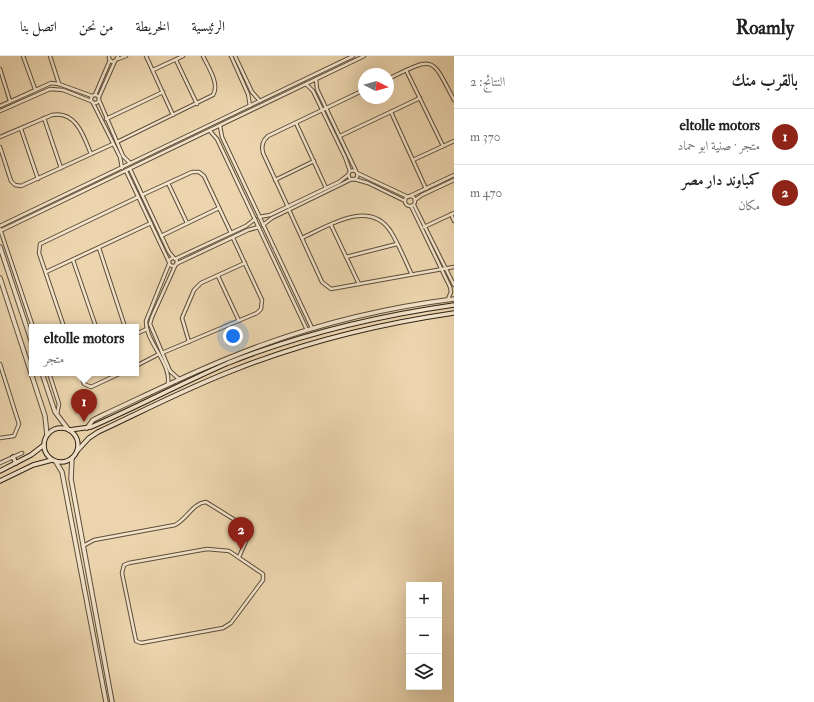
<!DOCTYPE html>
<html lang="ar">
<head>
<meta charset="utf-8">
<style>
	body { margin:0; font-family:"IM FELL Double Pica",Amiri,serif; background:#f6f6f6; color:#222; direction:rtl }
	.controls { position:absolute; right:12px; bottom:12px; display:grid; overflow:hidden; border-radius:0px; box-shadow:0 4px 16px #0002 }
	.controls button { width:36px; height:36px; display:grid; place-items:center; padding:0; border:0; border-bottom:1px solid #e0e0e0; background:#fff; color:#222; font:20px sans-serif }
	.compass { position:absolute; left:358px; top:12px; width:36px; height:36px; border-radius:50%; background:#fff; box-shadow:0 4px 16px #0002; rotate:96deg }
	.you { position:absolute; left:233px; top:280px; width:14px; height:14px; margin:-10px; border:3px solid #fff; border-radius:50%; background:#1a73e8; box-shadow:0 0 0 6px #1a73e833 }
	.badge { display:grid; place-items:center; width:26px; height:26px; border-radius:50%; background:#8f2418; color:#fff; font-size:13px; font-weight:700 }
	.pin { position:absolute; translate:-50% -33px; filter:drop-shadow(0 1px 2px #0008) }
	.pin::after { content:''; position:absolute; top:21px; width:14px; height:12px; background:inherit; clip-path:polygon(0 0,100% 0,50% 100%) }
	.popup { position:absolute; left:29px; top:268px; width:110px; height:52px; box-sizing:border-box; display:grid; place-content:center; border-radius:0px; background:#fff; filter:drop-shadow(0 1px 3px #0005); font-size:13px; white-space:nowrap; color:#767676 }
	.popup b { font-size:15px; color:#222 }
	.popup::after { content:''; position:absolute; left:50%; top:100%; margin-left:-8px; border:8px solid transparent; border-top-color:#fff }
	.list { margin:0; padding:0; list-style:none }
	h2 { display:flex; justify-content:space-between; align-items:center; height:52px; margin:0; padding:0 16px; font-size:17px }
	h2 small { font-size:13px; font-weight:400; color:#767676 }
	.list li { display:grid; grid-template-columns:26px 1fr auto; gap:12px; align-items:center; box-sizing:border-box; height:56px; padding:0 16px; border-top:1px solid #e0e0e0 }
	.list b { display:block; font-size:15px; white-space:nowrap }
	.list p { margin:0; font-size:13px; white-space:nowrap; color:#767676 }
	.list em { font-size:13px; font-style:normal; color:#767676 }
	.icon { flex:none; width:22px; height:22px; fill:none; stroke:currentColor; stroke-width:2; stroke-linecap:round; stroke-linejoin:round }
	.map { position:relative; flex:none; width:454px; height:646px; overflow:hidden; direction:ltr }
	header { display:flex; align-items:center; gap:24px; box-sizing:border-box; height:56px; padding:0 20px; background:#fff; border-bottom:1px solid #e0e0e0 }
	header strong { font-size:19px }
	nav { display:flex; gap:22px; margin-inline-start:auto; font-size:14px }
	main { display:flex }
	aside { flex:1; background:#fff }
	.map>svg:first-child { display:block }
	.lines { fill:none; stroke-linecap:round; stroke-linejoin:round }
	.minor-casing { stroke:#5c4d3b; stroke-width:4.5 }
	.tertiary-casing { stroke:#5c4d3b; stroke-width:5.5 }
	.secondary-casing { stroke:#2c2015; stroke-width:5.5 }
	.minor { stroke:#f3e4ca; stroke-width:2.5 }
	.tertiary { stroke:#f3e4ca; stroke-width:3.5 }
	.secondary { stroke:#f3e4ca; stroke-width:3.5 }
</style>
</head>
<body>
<header>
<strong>Roamly</strong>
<nav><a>الرئيسية</a><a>الخريطة</a><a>من نحن</a><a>اتصل بنا</a></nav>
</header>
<main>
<aside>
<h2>بالقرب منك<small>النتائج: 2</small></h2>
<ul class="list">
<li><span class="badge">1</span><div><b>eltolle motors</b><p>متجر · صنية ابو حماد</p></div><em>370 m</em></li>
<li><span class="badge">2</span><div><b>كمباوند دار مصر</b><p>مكان</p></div><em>470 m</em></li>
</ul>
</aside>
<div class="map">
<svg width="454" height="646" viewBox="0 0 454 646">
	<rect width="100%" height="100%" fill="#ecd5ae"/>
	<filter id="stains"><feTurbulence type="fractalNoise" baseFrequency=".005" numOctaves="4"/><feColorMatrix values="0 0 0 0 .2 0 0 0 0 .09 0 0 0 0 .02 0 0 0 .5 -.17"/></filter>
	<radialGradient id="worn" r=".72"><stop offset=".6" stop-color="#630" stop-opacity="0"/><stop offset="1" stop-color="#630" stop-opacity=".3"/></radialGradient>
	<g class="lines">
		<defs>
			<g id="minor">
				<path d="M 23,0 L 35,33"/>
				<path d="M 50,0 L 59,28"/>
				<path d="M 109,0 L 109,3 L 112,6 L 116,4 L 118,0"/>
				<path d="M 146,0 L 173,59"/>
				<path d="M 231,0 L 248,38 L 250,50"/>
				<path d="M 235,0 L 252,36 L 260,45"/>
				<path d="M 118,3 L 126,0"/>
				<path d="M 176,4 L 197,48"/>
				<path d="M 0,13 L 10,45"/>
				<path d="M 153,14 L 183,0"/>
				<path d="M 406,14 L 443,90"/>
				<path d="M 316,23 L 317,33 L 356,115"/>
				<path d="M 388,23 C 435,0 431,0 454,44"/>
				<path d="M 306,28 L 313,35 L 345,101 L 350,115"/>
				<circle cx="95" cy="43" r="4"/>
				<path d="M 95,39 L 110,4"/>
				<path d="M 99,41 L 115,5"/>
				<path d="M 99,44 L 123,100 L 130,107"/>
				<path d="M 93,47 L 120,101 L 122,112"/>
				<path d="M 0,50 L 51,27 L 59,28 L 92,40"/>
				<path d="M 0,55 L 50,33 L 63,34 L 91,45"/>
				<path d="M 391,56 L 426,133"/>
				<path d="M 44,62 L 61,112"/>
				<path d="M 106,63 L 163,36"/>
				<path d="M 296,67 L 326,132"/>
				<path d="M 220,70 L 222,81 L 312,272"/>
				<path d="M 21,73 L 38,123"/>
				<path d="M 210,75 L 217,83 L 307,274"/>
				<path d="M 340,80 L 420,42"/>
				<path d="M 0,81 L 52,59 C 76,54 84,81 91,98"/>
				<path d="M 117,86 L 213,39 C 220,28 208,11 203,0"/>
				<path d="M 0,91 L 11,125 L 15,129 L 21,130 L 113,88"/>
				<path d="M 413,104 L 454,85"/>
				<path d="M 130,113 L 169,196 L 174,202"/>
				<circle cx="353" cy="119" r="4.5"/>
				<path d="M 126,115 L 169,206"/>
				<path d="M 357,117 L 408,141"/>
				<path d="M 354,123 L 368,127 L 405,145"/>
				<path d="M 275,124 L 314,105"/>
				<path d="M 168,127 L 187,167"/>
				<path d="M 142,139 L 192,116 L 199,116 L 204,120 L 231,177"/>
				<circle cx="410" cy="145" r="5"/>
				<path d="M 410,140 L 454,119"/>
				<path d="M 415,144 L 422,139 L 454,124"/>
				<path d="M 414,149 L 454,229"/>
				<path d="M 411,150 L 450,231 L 451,236 L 448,243"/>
				<path d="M 288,151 L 263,97 C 261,90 262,85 268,80 L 364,34"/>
				<path d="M 289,154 L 322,226 L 331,233 L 454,211"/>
				<path d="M 451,158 L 454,165"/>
				<path d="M 259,161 L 270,159 L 339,126 L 348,119"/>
				<path d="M 263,169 L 272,162 L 352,123"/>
				<path d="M 331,169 L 359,228"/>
				<path d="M 0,170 L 353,0"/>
				<path d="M 424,171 L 454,157"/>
				<path d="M 0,173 L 33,271"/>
				<path d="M 0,175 L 364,0"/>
				<path d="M 161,180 L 219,152"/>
				<path d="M 302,182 C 328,170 370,142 391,176 C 399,189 405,204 411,217"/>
				<path d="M 99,192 L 125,271"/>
				<path d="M 346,201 L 397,188"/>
				<circle cx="173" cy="206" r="4"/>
				<path d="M 175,203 L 246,170 L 255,163"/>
				<path d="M 73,204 L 96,271"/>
				<path d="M 176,208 L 248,174 L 259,171"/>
				<path d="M 175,210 L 152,261 L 150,268 L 170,315 L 179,323"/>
				<path d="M 46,216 L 151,167"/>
				<path d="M 218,220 L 239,265"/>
				<path d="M 64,271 L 39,197 L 40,188 L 138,141"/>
				<path d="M 136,278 L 147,273"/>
				<path d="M 189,286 L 182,262 L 194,234 L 201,227 L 245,207"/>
				<path d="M 162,297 L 257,257 L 261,253 L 262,244 L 233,182"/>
				<path d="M 0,308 L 19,368 L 14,380 L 0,382"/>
				<path d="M 136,310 L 159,298"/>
				<path d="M 49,317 L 59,348 L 57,358"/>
				<path d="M 80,317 L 84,328 L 91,331 L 121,317"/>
				<path d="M 168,328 C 171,306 146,287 146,265 L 169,208"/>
				<path d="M 0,407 L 22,397"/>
				<path d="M 83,490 L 94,484 L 175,469 C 187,463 193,447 206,446 L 251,474 L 239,501"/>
				<path d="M 207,493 L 229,495 L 263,518 L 263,524 L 231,567 L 223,572 L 141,587 L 136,585 L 122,517 L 124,509 L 129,507 Z"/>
			</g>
			<g id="tertiary">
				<path d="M 0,191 L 32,287"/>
				<path d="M 0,222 L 45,360 L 47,379"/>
				<path d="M 42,317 L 55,356 L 68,373"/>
				<path d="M 87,372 L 93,364 L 103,359 C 157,334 209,308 265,288 C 326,266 390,251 454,243"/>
				<path d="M 72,402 L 71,423 L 112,646"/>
				<path d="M 56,406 L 62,416 L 106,646"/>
			</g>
			<g id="secondary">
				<circle cx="61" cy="389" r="17"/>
				<path d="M 69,374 L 91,371 C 137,351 182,327 228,307 C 301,278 377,260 454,249"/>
				<path d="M 77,395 L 89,382 L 98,376 C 143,355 187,332 234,314 C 305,286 378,268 454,257"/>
				<path d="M 13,401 L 16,407"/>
				<path d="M 0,415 L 31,399 L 44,389"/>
				<path d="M 0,425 L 33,409 L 52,404"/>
			</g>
		</defs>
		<use href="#minor" class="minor-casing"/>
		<use href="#tertiary" class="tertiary-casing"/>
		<use href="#secondary" class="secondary-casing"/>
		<use href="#minor" class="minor"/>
		<use href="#tertiary" class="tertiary"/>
		<use href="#secondary" class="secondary"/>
	</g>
	<rect width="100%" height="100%" filter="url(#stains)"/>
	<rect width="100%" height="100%" fill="url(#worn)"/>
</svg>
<div class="controls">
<button>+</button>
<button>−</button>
<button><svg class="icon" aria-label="layers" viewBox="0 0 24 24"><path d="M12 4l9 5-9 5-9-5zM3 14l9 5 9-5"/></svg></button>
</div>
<svg class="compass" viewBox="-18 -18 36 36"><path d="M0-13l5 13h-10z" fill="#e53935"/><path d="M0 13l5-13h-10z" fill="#767676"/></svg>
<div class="you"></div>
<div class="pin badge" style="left:84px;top:366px">1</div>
<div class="popup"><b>eltolle motors</b>متجر</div>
<div class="pin badge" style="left:241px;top:494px">2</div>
</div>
</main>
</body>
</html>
